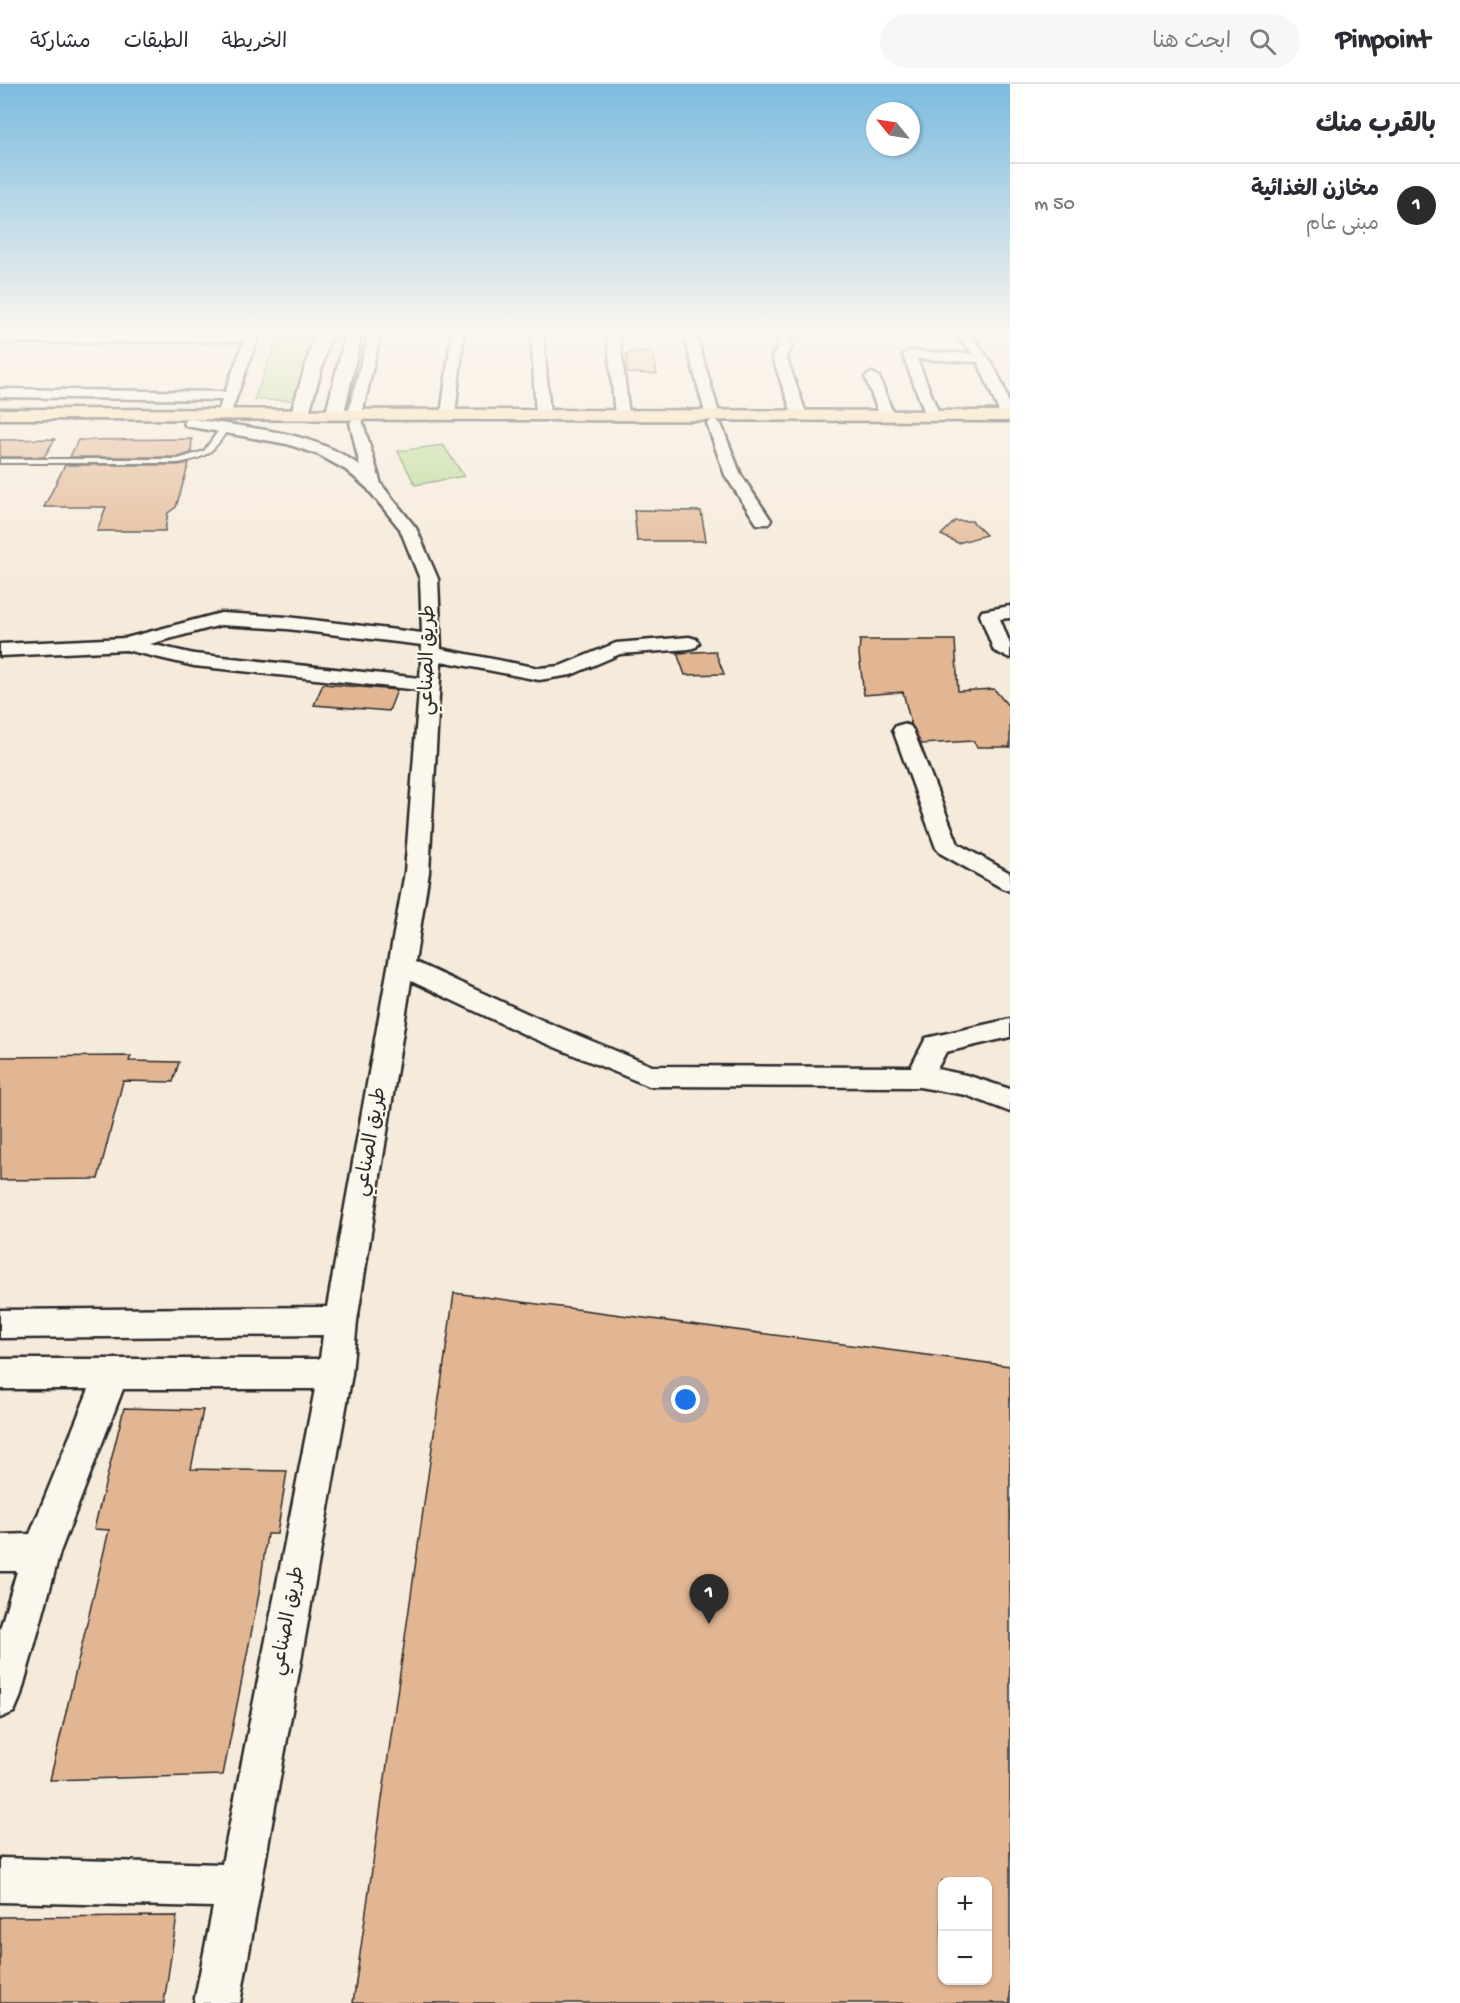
<!DOCTYPE html>
<html lang="ar">
<head>
<meta charset="utf-8">
<style>
	body { margin:0; font-family:"Gochi Hand","Playpen Sans Arabic",sans-serif; background:#f7f7f7; color:#2b2b33; direction:rtl }
	.controls { position:absolute; right:18px; bottom:18px; display:grid; overflow:hidden; border-radius:12px; box-shadow:0 2px 4px #0004 }
	.controls button { width:54px; height:54px; display:grid; place-items:center; padding:0; border:0; border-bottom:2px solid #e1e1e2; background:#fff; color:#2b2b33; font:30px sans-serif }
	.compass { position:absolute; left:866px; top:18px; width:54px; height:54px; border-radius:50%; background:#fff; box-shadow:0 2px 4px #0004; rotate:300deg }
	.you { position:absolute; left:686px; top:1316px; width:21px; height:21px; margin:-15px; border:4px solid #fff; border-radius:50%; background:#1a73e8; box-shadow:0 0 0 9px #1a73e833 }
	.badge { display:grid; place-items:center; width:39px; height:39px; border-radius:50%; background:#2b2b2b; color:#fff; font-size:20px; font-weight:700 }
	.pin { position:absolute; translate:-50% -50px; filter:drop-shadow(0 2px 3px #0008) }
	.pin::after { content:''; position:absolute; top:32px; width:21px; height:18px; background:inherit; clip-path:polygon(0 0,100% 0,50% 100%) }
	.list { margin:0; padding:0; list-style:none }
	h2 { display:flex; justify-content:space-between; align-items:center; height:78px; margin:0; padding:0 24px; font-size:26px }
	h2 small { font-size:20px; font-weight:400; color:#7c7c81 }
	.list li { display:grid; grid-template-columns:39px 1fr auto; gap:18px; align-items:center; box-sizing:border-box; height:84px; padding:0 24px; border-top:2px solid #e1e1e2 }
	.list b { display:block; font-size:22px; white-space:nowrap }
	.list p { margin:0; font-size:20px; white-space:nowrap; color:#7c7c81 }
	.list em { font-size:20px; font-style:normal; color:#7c7c81 }
	.icon { flex:none; width:33px; height:33px; fill:none; stroke:currentColor; stroke-width:2; stroke-linecap:round; stroke-linejoin:round }
	.map { position:relative; flex:none; width:1010px; height:1919px; overflow:hidden; direction:ltr }
	header { display:flex; align-items:center; gap:36px; box-sizing:border-box; height:84px; padding:0 30px; background:#fff; border-bottom:2px solid #e1e1e2 }
	header strong { font-size:28px }
	nav { display:flex; gap:33px; margin-inline-start:auto; font-size:21px }
	.search { width:420px; height:54px; background:#f7f7f7; display:flex; align-items:center; gap:15px; box-sizing:border-box; padding:0 21px; border-radius:33px; color:#7c7c81; font-size:22px }
	main { display:flex }
	aside { flex:1; background:#fff }
	.map>svg:first-child { display:block }
	.green { fill:#b6d993; stroke:#70825f; stroke-width:1.5 }
	.building { fill:#e2b693; stroke:#2b2b2b; stroke-width:1.5; fill-rule:evenodd }
	.lines { fill:none; stroke-linecap:round; stroke-linejoin:round }
	.lane-casing { stroke:#2b2b2b; stroke-width:4 }
	.street-casing { stroke:#2b2b2b; stroke-width:5 }
	.secondary-casing { stroke:#2b2b2b; stroke-width:5 }
	.primary-casing { stroke:#2b2b2b; stroke-width:5 }
	.lane { fill:#fbf7ec; fill-rule:evenodd }
	.street { fill:#fbf7ec; fill-rule:evenodd }
	.secondary { fill:#fbf7ec; fill-rule:evenodd }
	.primary { fill:#faddab; fill-rule:evenodd }
	.labels { text-anchor:middle; dominant-baseline:central; stroke-width:4.5; stroke-linejoin:round; paint-order:stroke }
	.street-label { font-size:20px; fill:#2b2b2b; stroke:#fbf7ec }
</style>
</head>
<body>
<header>
<strong>Pinpoint</strong>
<div class="search"><svg class="icon" aria-label="search" viewBox="0 0 24 24"><circle cx="10" cy="10" r="6"/><path d="M15 15l6 6"/></svg>ابحث هنا</div>
<nav><a>الخريطة</a><a>الطبقات</a><a>مشاركة</a></nav>
</header>
<main>
<aside>
<h2>بالقرب منك<small></small></h2>
<ul class="list">
<li><span class="badge">1</span><div><b>مخازن الغذائية</b><p>مبنى عام</p></div><em>50 m</em></li>
</ul>
</aside>
<div class="map">
<svg width="1010" height="1919" viewBox="0 0 1010 1919">
	<rect width="100%" height="100%" fill="#f6eada"/>
	<filter id="ink" filterUnits="userSpaceOnUse"><feTurbulence type="fractalNoise" baseFrequency=".0167" numOctaves="2"/><feDisplacementMap in="SourceGraphic" scale="12" xChannelSelector="R" yChannelSelector="G"/><feConvolveMatrix kernelMatrix="1 2 1 2 8 2 1 2 1" color-interpolation-filters="sRGB"/></filter>
	<g filter="url(#ink)">
		<g class="green">
			<path d="M 280,248 L 325,248 L 307,316 L 254,316 Z"/>
			<path d="M 443,361 L 464,392 L 415,401 L 398,367 Z"/>
		</g>
		<g class="building">
			<path d="M 653,268 L 657,290 L 626,289 L 627,269 Z"/>
			<path d="M 55,355 L 44,373 L 0,373 L 0,356 Z"/>
			<path d="M 192,355 L 191,369 L 178,373 L 70,373 L 78,356 Z"/>
			<path d="M 189,379 L 176,423 L 168,429 L 165,447 L 97,447 L 106,423 L 44,423 L 65,381 L 178,381 Z"/>
			<path d="M 634,426 L 701,427 L 706,457 L 637,457 Z"/>
			<path d="M 955,437 L 972,437 L 986,451 L 958,459 L 941,451 Z"/>
			<path d="M 860,556 L 955,556 L 958,607 L 994,605 L 1010,624 L 1010,663 L 977,663 L 973,657 L 921,660 L 911,640 L 903,608 L 864,611 L 859,570 Z"/>
			<path d="M 715,567 L 724,590 L 685,591 L 677,569 Z"/>
			<path d="M 323,600 L 397,606 L 389,627 L 314,621 Z"/>
			<path d="M 131,972 L 129,977 L 179,978 L 173,998 L 123,997 L 98,1095 L 0,1096 L 0,973 Z"/>
			<path d="M 454,1209 L 1010,1282 L 1010,1919 L 353,1919 ZM 942,1797 L 987,1797 L 987,1896 L 942,1896 Z"/>
			<path d="M 124,1324 L 203,1326 L 191,1385 L 287,1387 L 277,1450 L 267,1450 L 259,1510 L 223,1691 L 50,1696 L 109,1446 L 94,1445 Z"/>
			<path d="M 177,1832 L 164,1919 L 0,1919 L 0,1833 Z"/>
		</g>
		<g class="lines">
			<defs>
				<path id="lane" d="M 221,343 L 228,345 C 213,369 206,374 178,379 L 0,379 L 0,375 L 178,375 L 204,367 Z"/>
				<g id="street">
					<path d="M 248,248 L 260,248 L 230,331 L 225,332 L 218,328 L 222,316 L 0,313 L 0,305 L 225,308 L 244,257 L 0,259 L 0,251 Z"/>
					<path d="M 369,248 L 381,248 L 362,330 L 355,334 L 348,330 Z"/>
					<path d="M 452,248 L 464,248 L 455,331 L 448,335 L 441,331 Z"/>
					<path d="M 531,248 L 543,248 L 550,331 L 543,335 L 536,331 Z"/>
					<path d="M 607,248 L 619,248 L 629,331 L 622,335 L 615,331 Z"/>
					<path d="M 683,248 L 695,248 L 720,332 L 715,336 L 721,340 L 741,391 L 771,436 L 769,440 L 757,440 L 725,391 L 707,340 L 712,336 L 706,332 Z"/>
					<path d="M 775,248 L 787,248 L 793,263 L 786,272 L 807,332 L 805,335 L 795,335 L 793,332 L 772,272 L 779,263 Z"/>
					<path d="M 954,248 L 967,248 C 989,271 1010,303 1010,336 L 1003,335 L 1001,332 L 978,278 L 917,275 L 940,332 L 933,336 L 926,332 L 903,271 L 910,267 L 973,270 Z"/>
					<path d="M 872,289 L 879,293 L 894,332 L 892,335 L 882,335 L 880,332 L 865,293 Z"/>
					<path d="M 191,335 C 246,344 314,346 360,382 L 350,339 L 352,336 L 362,336 L 381,400 L 416,444 L 438,495 L 441,565 L 539,584 L 560,582 L 616,559 L 689,553 L 696,555 L 699,559 L 696,563 L 689,565 L 620,570 L 571,591 L 539,596 L 441,577 L 429,788 L 415,878 L 546,938 L 652,982 L 911,983 L 926,954 L 1010,935 L 1010,953 L 946,968 L 937,985 L 966,991 L 1010,1005 L 1010,1028 L 966,1011 L 919,1003 L 649,1002 L 528,952 L 411,897 L 357,1237 L 352,1290 L 240,1919 L 194,1919 L 213,1823 L 0,1818 L 0,1774 L 222,1780 L 315,1305 L 123,1305 L 60,1468 L 20,1614 L 14,1628 L 0,1634 L 0,1545 L 17,1487 L 0,1487 L 0,1451 L 30,1450 L 89,1305 L 0,1305 L 0,1275 L 320,1275 L 323,1251 L 0,1254 L 0,1226 L 327,1223 L 405,788 L 419,606 L 194,582 L 126,566 L 0,572 L 0,560 L 126,554 L 221,529 L 287,533 L 422,549 L 420,495 L 400,445 L 367,404 L 346,386 L 319,371 L 287,360 L 186,342 L 184,339 L 186,336 ZM 221,541 L 287,545 L 422,561 L 420,594 L 194,570 L 150,560 Z"/>
					<path d="M 1010,522 L 1010,534 L 1000,535 L 1010,560 L 1010,574 L 994,567 L 980,531 L 982,527 Z"/>
					<path d="M 903,640 L 910,642 L 913,646 L 958,760 L 1010,789 L 1010,807 L 1002,804 L 940,769 L 936,764 L 893,646 L 896,642 Z"/>
				</g>
				<g id="secondary">
					<path d="M 316,248 L 332,248 L 309,329 L 306,333 L 294,333 L 291,329 Z"/>
					<path d="M 346,248 L 362,248 L 344,329 L 341,333 L 329,333 L 326,329 Z"/>
				</g>
				<path id="primary" d="M 0,325 L 1010,327 L 1010,337 L 0,335 Z"/>
			</defs>
			<use href="#lane" class="lane-casing"/>
			<use href="#street" class="street-casing"/>
			<use href="#secondary" class="secondary-casing"/>
			<use href="#primary" class="primary-casing"/>
			<use href="#lane" class="lane"/>
			<use href="#street" class="street"/>
			<use href="#secondary" class="secondary"/>
			<use href="#primary" class="primary"/>
		</g>
	</g>
	<linearGradient id="sky" x2="0" y2="1"><stop stop-color="#7bbbe0"/><stop offset="0.48" stop-color="#fbf6ee"/><stop offset="1" stop-color="#fbf6ee" stop-opacity="0"/></linearGradient>
	<rect width="1010" height="516" fill="url(#sky)"/>
	<g class="labels">
		<g class="street-label">
			<text transform="translate(429 576) rotate(-89)">طريق الصناعي</text>
			<text transform="translate(372 1058) rotate(-80)">طريق الصناعي</text>
			<text transform="translate(289 1537) rotate(-79)">طريق الصناعي</text>
		</g>
	</g>
</svg>
<div class="controls">
<button>+</button>
<button>−</button>
</div>
<svg class="compass" viewBox="-18 -18 36 36"><path d="M0-13l5 13h-10z" fill="#e53935"/><path d="M0 13l5-13h-10z" fill="#7c7c81"/></svg>
<div class="you"></div>
<div class="pin badge" style="left:709px;top:1540px">1</div>
</div>
</main>
</body>
</html>
